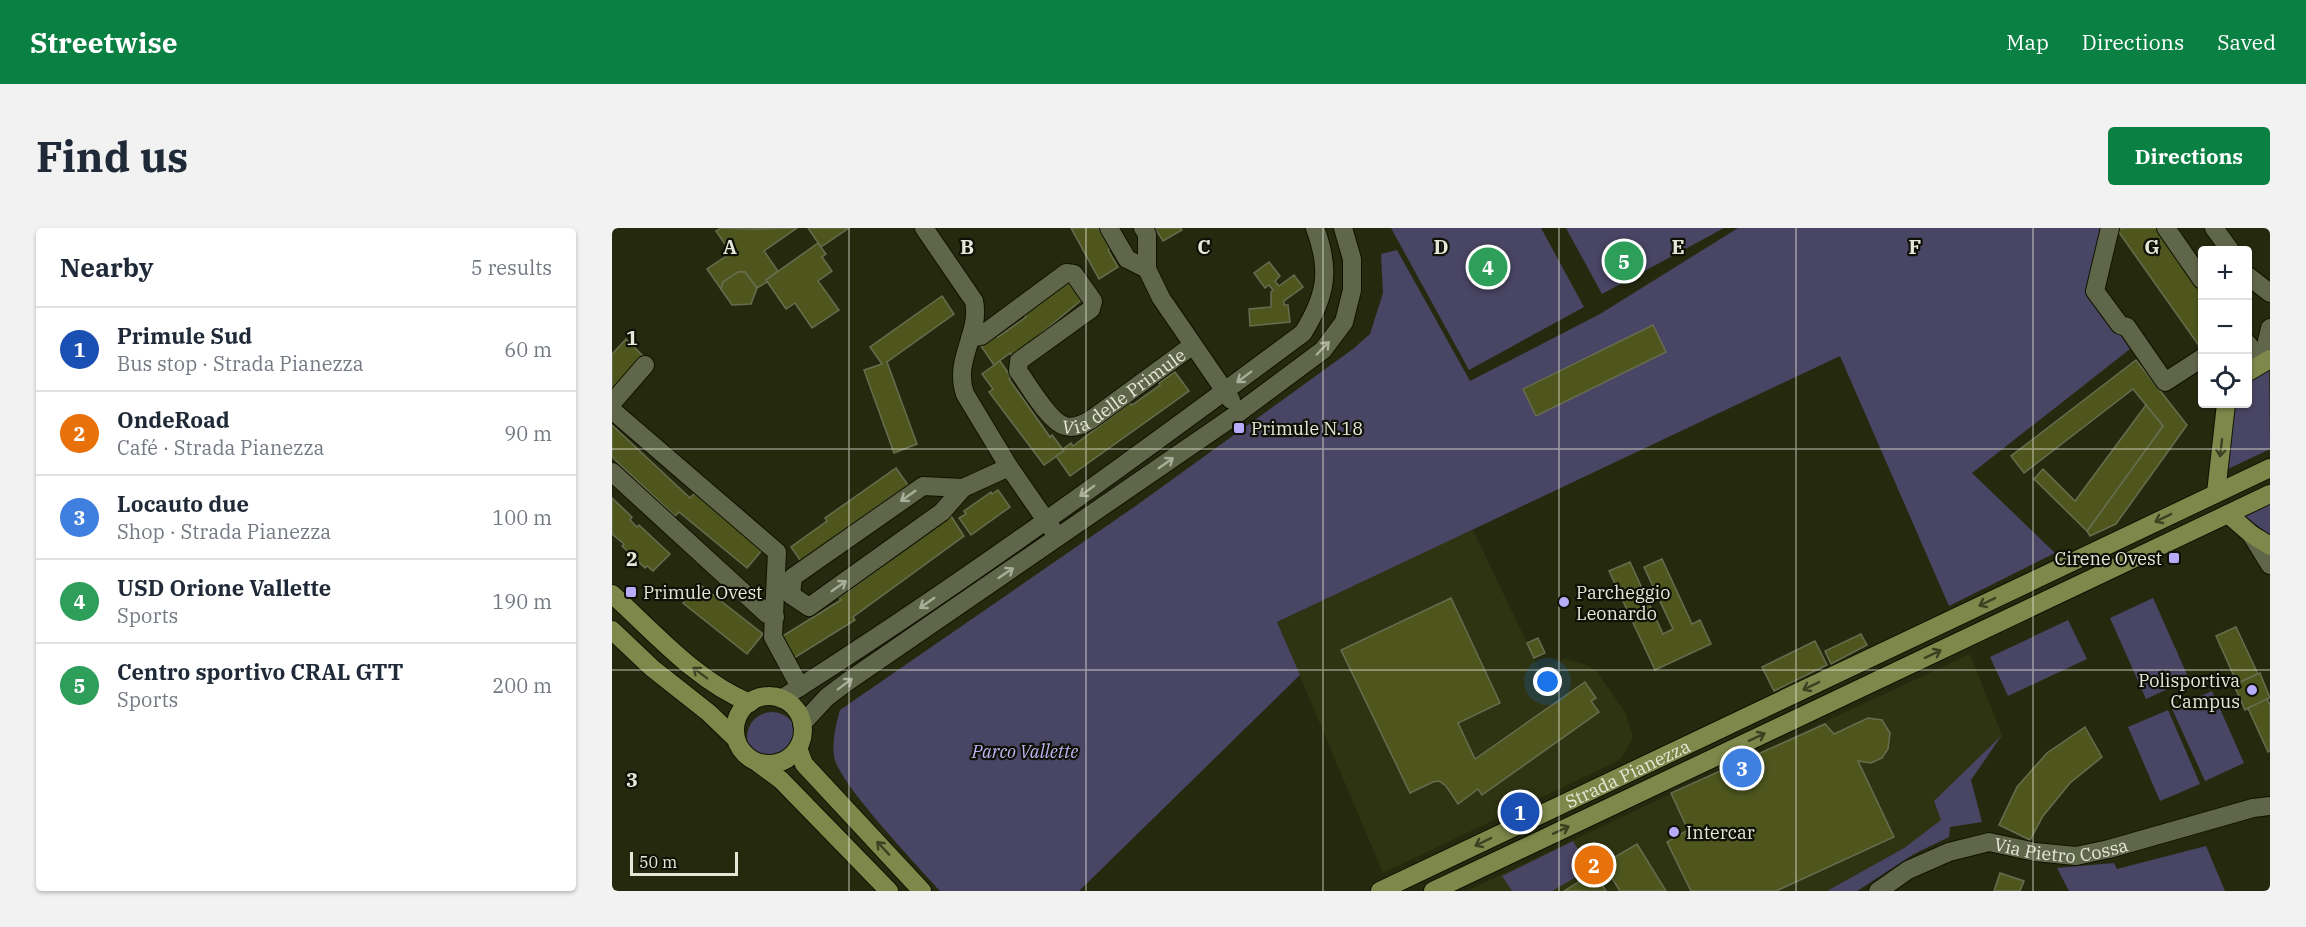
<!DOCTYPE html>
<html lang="en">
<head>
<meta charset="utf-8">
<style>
	body { margin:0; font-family:"IBM Plex Serif",serif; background:#f2f2f3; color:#1f2937 }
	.controls { position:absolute; right:18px; top:18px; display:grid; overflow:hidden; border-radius:6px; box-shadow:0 2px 4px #0004 }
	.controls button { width:54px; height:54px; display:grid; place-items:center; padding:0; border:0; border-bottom:2px solid #e0e1e3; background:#fff; color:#1f2937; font:30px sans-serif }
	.scale { position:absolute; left:18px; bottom:15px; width:108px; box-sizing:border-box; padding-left:6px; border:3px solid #e5e8d8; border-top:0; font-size:16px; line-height:21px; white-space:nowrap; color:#e5e8d8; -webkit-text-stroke:4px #0f1106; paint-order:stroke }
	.you { position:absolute; left:936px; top:454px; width:21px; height:21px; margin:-15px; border:4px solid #fff; border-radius:50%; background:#1a73e8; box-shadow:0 0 0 9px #1a73e833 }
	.badge { display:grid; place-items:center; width:39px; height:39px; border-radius:50%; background:#0b8043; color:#fff; font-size:20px; font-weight:700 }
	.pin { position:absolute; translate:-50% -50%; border:3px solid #fff; box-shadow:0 2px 6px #0006 }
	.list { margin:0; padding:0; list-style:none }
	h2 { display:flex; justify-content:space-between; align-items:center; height:78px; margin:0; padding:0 24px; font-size:26px }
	h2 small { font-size:20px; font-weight:400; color:#747a83 }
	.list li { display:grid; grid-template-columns:39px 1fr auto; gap:18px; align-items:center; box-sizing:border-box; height:84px; padding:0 24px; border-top:2px solid #e0e1e3 }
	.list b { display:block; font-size:22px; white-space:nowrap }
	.list p { margin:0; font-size:20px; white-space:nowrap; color:#747a83 }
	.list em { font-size:20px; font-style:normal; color:#747a83 }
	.icon { flex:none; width:33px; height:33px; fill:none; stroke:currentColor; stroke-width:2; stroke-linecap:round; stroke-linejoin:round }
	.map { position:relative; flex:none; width:1658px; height:663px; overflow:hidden; border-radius:6px }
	header { display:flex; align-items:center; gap:36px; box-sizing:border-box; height:84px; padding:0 30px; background:#0b8043; color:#fff }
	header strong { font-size:28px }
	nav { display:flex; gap:33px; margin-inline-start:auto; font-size:21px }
	.intro { display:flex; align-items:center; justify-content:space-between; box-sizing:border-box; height:144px; padding:0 36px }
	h1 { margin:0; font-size:42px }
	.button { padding:15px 27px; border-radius:6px; background:#0b8043; color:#fff; font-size:21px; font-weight:700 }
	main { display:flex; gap:36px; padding:0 36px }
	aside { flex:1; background:#fff; border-radius:6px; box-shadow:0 2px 4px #0004 }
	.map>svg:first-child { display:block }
	.built { fill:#2e3311 }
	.green { fill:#494564 }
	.building { fill:#4e561e; stroke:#686d50; stroke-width:1.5 }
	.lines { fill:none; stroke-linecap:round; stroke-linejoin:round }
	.minor-casing { stroke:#0f1200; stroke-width:20 }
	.major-casing { stroke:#0f1200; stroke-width:20 }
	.minor { stroke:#606649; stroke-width:18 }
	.major { stroke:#7d884a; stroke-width:18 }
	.oneway { stroke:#a9ae98 }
	.oneway2 { stroke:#3b4121 }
	.grid { fill:none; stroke:#e5e8d8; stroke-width:1.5; stroke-opacity:0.55 }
	.poi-dot { fill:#b6acf8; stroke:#0f1106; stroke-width:2 }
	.labels { text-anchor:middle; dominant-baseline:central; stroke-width:4.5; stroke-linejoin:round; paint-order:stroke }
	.street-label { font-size:18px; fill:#e5e8d8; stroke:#0f1106 }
	.poi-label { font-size:18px; fill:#e5e8d8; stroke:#0f1106; text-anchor:start }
	.park-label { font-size:18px; font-style:italic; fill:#beb7f5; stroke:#0f1106 }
	.grid-label { font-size:20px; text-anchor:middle; font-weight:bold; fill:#e5e8d8; stroke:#0f1106; stroke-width:4.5; stroke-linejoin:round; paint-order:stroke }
</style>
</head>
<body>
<header>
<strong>Streetwise</strong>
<nav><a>Map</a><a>Directions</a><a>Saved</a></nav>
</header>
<div class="intro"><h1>Find us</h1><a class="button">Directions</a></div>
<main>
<aside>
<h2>Nearby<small>5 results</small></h2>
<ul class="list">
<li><span class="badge" style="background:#1a4fb4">1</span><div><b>Primule Sud</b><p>Bus stop · Strada Pianezza</p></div><em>60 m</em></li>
<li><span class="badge" style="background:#e8710a">2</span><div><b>OndeRoad</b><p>Café · Strada Pianezza</p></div><em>90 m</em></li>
<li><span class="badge" style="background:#3f7fe0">3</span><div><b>Locauto due</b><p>Shop · Strada Pianezza</p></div><em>100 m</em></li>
<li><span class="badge" style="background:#2e9e5b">4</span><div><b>USD Orione Vallette</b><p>Sports</p></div><em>190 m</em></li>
<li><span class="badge" style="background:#2e9e5b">5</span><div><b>Centro sportivo CRAL GTT</b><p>Sports</p></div><em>200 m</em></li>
</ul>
</aside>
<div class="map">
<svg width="1658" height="663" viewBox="0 0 1658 663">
	<rect width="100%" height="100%" fill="#252a0f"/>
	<g class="built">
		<path d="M 861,302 L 927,440 L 952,431 L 973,436 L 985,444 L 1013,484 L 1021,508 L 1015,521 L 1006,533 L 771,645 L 665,394 L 843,309 Z"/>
		<path d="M 1358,426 L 1390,507 L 1323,573 L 1330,592 L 1292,620 L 1215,663 L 855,663 L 1035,577 Z"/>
	</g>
	<g class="green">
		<path d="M 779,0 L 929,0 L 972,79 L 857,142 Z"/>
		<path d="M 954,0 L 1112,0 L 990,66 Z"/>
		<path d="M 1126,0 L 1493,0 L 1479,63 L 1518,121 L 1360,245 L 1443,325 L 1337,378 L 1228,128 L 665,394 L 688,447 L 467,663 L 328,663 C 307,639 225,554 222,528 C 220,513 224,496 228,482 L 525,277 L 741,121 L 758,106 L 771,65 L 769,26 L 785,22 L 858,153 L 988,86 Z"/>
		<path d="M 1657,142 L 1658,221 L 1616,241 L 1622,176 L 1636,176 L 1636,152 Z"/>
		<path d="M 1658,274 L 1658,307 L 1631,287 Z"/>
		<path d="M 1541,370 L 1577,451 L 1534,471 L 1498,390 Z"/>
		<path d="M 1456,392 L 1475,431 L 1396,468 L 1378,429 Z"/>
		<path d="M 1600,463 L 1632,535 L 1593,553 L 1560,481 Z"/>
		<path d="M 1556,482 L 1588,556 L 1548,573 L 1516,499 Z"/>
		<circle cx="160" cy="509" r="25"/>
		<path d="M 1390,507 L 1359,552 L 1370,594 L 1338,599 L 1337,609 L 1302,626 L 1245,663 L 1215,663 L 1292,620 L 1329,592 L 1322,573 Z"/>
		<path d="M 961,613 L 978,641 L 940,663 L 900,663 L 890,648 Z"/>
		<path d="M 1594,618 L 1613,663 L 1457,663 L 1445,640 L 1502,635 L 1505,641 Z"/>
	</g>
	<g class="building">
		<path d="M 109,0 L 135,1 L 185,0 L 152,23 L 166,43 L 154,52 L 155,54 L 145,60 L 133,44 L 126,44 L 111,54 L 109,61 L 95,41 L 119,25 L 104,3 Z"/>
		<path d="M 196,0 L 237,0 L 209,19 Z"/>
		<path d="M 459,0 L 486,0 L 499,20 L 496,22 L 506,39 L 487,51 Z"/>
		<path d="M 543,0 L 569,0 L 570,2 L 551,13 Z"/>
		<path d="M 1510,0 L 1544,0 L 1590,65 L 1590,122 L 1506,3 Z"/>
		<path d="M 206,15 L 214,26 L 210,29 L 220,43 L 206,53 L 227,82 L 200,100 L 183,75 L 174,81 L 154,52 Z"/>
		<path d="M 657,34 L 668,48 L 663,53 L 667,58 L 682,47 L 691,59 L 672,73 L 672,77 L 676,77 L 678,94 L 638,98 L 637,81 L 659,79 L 659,64 L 661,62 L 657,57 L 653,60 L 642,45 Z"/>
		<path d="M 126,44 L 133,44 L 145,60 L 139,76 L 120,77 L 109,61 L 111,54 Z"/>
		<path d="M 458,52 L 472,70 L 427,107 L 428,108 L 400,128 L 398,125 L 382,137 L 369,118 L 385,106 L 386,109 L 414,89 L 412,87 Z"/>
		<path d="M 330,68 L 342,86 L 275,134 L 305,216 L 282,225 L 252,142 L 270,136 L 258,119 Z"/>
		<path d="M 1041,97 L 1054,124 L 924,188 L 911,161 Z"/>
		<path d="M 14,111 L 32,129 L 0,163 L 0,126 Z"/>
		<path d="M 1524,132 L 1575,197 L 1504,296 L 1478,308 L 1475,303 L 1551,198 L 1521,161 L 1412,245 L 1399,228 Z"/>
		<path d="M 388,133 L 399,149 L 397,151 L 438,209 L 440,207 L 452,223 L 432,237 L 377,164 L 381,161 L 370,146 Z"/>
		<path d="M 563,144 L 577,163 L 458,248 L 444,228 L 452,223 L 451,221 L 459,215 L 461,218 L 518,175 L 520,177 L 548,157 L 547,155 Z"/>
		<path d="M 1534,177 L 1551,198 L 1475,303 L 1422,251 L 1431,241 L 1463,273 Z"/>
		<path d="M 0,197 L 78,270 L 83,265 L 151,321 L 135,340 L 67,284 L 63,288 L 0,229 Z"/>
		<path d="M 284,240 L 296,257 L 225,307 L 226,309 L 190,335 L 179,319 L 215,293 L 213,290 Z"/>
		<path d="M 386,262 L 398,279 L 359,307 L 347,290 L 354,286 L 352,283 L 379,264 L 380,266 Z"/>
		<path d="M 0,270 L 20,289 L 18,292 L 25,299 L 27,297 L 58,326 L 41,343 L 35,338 L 33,340 L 10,318 L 12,316 L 0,306 Z"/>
		<path d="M 339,288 L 352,308 L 241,389 L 243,392 L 182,430 L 169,409 L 229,372 L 227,370 Z"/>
		<path d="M 1050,331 L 1080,396 L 1088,392 L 1099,416 L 1043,442 L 997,343 L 1018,334 L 1051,406 L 1061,401 L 1032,339 Z"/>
		<path d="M 86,355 L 151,406 L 135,426 L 71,375 Z"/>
		<path d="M 839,370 L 888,475 L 846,495 L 863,531 L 973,454 L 984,470 L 979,473 L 987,484 L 870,567 L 866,561 L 846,576 L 834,558 L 827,553 L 821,554 L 798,565 L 729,422 Z"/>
		<path d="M 1624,399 L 1646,446 L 1625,455 L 1604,408 Z"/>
		<path d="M 1249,406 L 1255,417 L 1219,436 L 1213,423 Z"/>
		<path d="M 926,410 L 933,425 L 922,430 L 915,415 Z"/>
		<path d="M 1203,413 L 1215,437 L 1162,463 L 1150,439 Z"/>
		<path d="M 1648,445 L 1658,470 L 1633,482 L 1622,457 Z"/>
		<path d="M 1655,471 L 1658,477 L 1658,523 L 1656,524 L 1636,480 Z"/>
		<path d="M 1256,490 L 1270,492 L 1278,505 L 1276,521 L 1270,530 L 1259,535 L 1246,533 L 1282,609 L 1164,663 L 1079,663 L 1055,614 L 1076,602 L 1059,565 L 1213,496 L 1222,506 Z"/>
		<path d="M 1473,499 L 1490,529 L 1458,555 L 1431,588 L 1418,612 L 1387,597 L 1405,559 L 1435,525 Z"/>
		<path d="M 1025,616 L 1054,663 L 1008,663 L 991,636 Z"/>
		<path d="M 983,644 L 994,663 L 952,663 Z"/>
		<path d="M 1388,645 L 1412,653 L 1408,663 L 1382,663 Z"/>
	</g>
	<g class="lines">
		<defs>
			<g id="minor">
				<path d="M 312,0 L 362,73 C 369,105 341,132 353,166 L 397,239 L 440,301"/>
				<path d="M 497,0 L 515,31 L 535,41 L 535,6 L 531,0"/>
				<path d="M 1498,0 L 1483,63 L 1508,97 L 1515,99 L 1553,154 L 1590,130"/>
				<path d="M 1554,0 L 1590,52"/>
				<path d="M 1602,0 L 1618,22"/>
				<path d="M 535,41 L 549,70 L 619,172"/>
				<path d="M 1636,48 L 1658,65"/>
				<path id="s1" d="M 358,110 L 369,108 L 454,45 L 462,46 L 481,73 L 479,81 L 407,133 L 406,143 C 416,156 437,194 453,198 C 463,201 472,196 480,191 L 581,117"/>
				<path d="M 1636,116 L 1650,135"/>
				<path d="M 1650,135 L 1658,100"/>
				<path d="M 0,175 L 33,137"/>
				<path d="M 0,182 L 165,324 L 161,409 L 188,459"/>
				<path d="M 0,244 L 155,386 L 163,389"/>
				<path d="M 1639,306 L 1658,337"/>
				<path d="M 179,367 L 197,379 L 330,284 L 351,260 L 397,239"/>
				<path d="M 179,367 L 181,349 L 311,258 L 351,260"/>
				<path d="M 169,471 C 348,358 520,232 691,105 C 714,68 719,42 703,0"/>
				<path d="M 190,496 L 215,469 L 235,454 L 625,186 L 711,122 L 732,94 L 740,62 L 740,31 L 731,0"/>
				<path id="s2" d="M 1266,663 L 1296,642 L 1337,624 L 1377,614 L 1423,624 L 1464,628 L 1497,621 L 1641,580 L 1658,578"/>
			</g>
			<g id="major">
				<path d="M 1636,144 L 1658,131"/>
				<path d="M 1604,265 L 1614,176"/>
				<path d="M 1616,286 L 1639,306 L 1658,318"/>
				<path d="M 0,366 C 42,404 84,453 138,475"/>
				<path d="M 0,402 L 40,440 L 97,485 L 124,511"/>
				<circle cx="157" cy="502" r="34"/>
				<path d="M 186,520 L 192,536 L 310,663"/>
				<path d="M 146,535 L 169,552 L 277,663"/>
				<path id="s3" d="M 768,663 L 1658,240"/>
				<path d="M 821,663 L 1658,266"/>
			</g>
		</defs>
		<use href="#minor" class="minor-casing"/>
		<use href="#major" class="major-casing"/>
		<use href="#minor" class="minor"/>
		<use href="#major" class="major"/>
	</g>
	<defs><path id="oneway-shaft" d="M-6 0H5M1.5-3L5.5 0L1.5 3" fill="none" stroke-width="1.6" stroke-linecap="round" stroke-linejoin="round" transform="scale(1.5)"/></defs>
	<g class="oneway">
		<use href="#oneway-shaft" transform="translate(711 120) rotate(-46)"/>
		<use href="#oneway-shaft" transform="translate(632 149) rotate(143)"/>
		<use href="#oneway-shaft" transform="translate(554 235) rotate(-35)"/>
		<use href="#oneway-shaft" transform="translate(475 263) rotate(144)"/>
		<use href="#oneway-shaft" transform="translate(296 268) rotate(145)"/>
		<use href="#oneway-shaft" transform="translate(394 345) rotate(-34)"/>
		<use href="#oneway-shaft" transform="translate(227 358) rotate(-35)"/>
		<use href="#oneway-shaft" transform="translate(315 375) rotate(145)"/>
		<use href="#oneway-shaft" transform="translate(233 456) rotate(-37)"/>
	</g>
	<g class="oneway2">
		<use href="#oneway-shaft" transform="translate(1609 220) rotate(97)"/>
		<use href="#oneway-shaft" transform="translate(1551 290) rotate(154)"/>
		<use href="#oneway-shaft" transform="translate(1375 374) rotate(154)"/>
		<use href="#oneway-shaft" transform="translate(1321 426) rotate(-25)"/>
		<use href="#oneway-shaft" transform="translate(88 445) rotate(-143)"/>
		<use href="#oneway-shaft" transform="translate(1199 458) rotate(154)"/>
		<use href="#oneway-shaft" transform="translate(1145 509) rotate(-25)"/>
		<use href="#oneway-shaft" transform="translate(949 602) rotate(-25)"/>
		<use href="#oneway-shaft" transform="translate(871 614) rotate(154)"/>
		<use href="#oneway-shaft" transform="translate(271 620) rotate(-133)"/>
	</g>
	<path class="grid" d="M 237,0 L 237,663M 474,0 L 474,663M 711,0 L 711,663M 947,0 L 947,663M 1184,0 L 1184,663M 1421,0 L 1421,663M 0,221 L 1658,221M 0,442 L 1658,442"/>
	<g class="poi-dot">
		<rect x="621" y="194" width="12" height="12" rx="3"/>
		<rect x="1556" y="324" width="12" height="12" rx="3"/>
		<rect x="13" y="358" width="12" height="12" rx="3"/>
		<circle cx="952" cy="374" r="6"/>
		<circle cx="1640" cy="462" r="6"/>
		<circle cx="1062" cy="604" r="6"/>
	</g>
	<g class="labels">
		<g class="street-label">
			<text stroke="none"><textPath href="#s1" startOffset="408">Via delle Primule</textPath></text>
			<text stroke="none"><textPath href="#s3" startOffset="274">Strada Pianezza</textPath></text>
			<text stroke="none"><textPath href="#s2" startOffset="196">Via Pietro Cossa</textPath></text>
		</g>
		<g class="poi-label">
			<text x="639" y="200">Primule N.18</text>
			<text x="1550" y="330" text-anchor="end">Cirene Ovest</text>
			<text x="31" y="364">Primule Ovest</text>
			<text x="964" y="364">Parcheggio<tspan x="964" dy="21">Leonardo</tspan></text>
			<text x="1628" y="452" text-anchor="end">Polisportiva<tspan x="1628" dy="21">Campus</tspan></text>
			<text x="1074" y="604">Intercar</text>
		</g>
		<g class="park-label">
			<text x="413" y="523">Parco Vallette</text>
		</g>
	</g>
	<g class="grid-label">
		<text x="118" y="26">A</text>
		<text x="355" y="26">B</text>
		<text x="592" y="26">C</text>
		<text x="829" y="26">D</text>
		<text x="1066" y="26">E</text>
		<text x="1303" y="26">F</text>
		<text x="1540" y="26">G</text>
		<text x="20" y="117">1</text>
		<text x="20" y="338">2</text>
		<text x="20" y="559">3</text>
	</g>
</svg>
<div class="controls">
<button>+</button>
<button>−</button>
<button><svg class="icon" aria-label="locate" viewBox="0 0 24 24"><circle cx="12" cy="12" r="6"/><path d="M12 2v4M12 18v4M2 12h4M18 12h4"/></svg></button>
</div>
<div class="scale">50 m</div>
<div class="you"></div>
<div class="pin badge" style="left:908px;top:584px;background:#1a4fb4">1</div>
<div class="pin badge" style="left:982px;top:637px;background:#e8710a">2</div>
<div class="pin badge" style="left:1130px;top:540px;background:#3f7fe0">3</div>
<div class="pin badge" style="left:876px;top:39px;background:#2e9e5b">4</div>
<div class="pin badge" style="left:1012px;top:33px;background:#2e9e5b">5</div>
</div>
</main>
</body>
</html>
